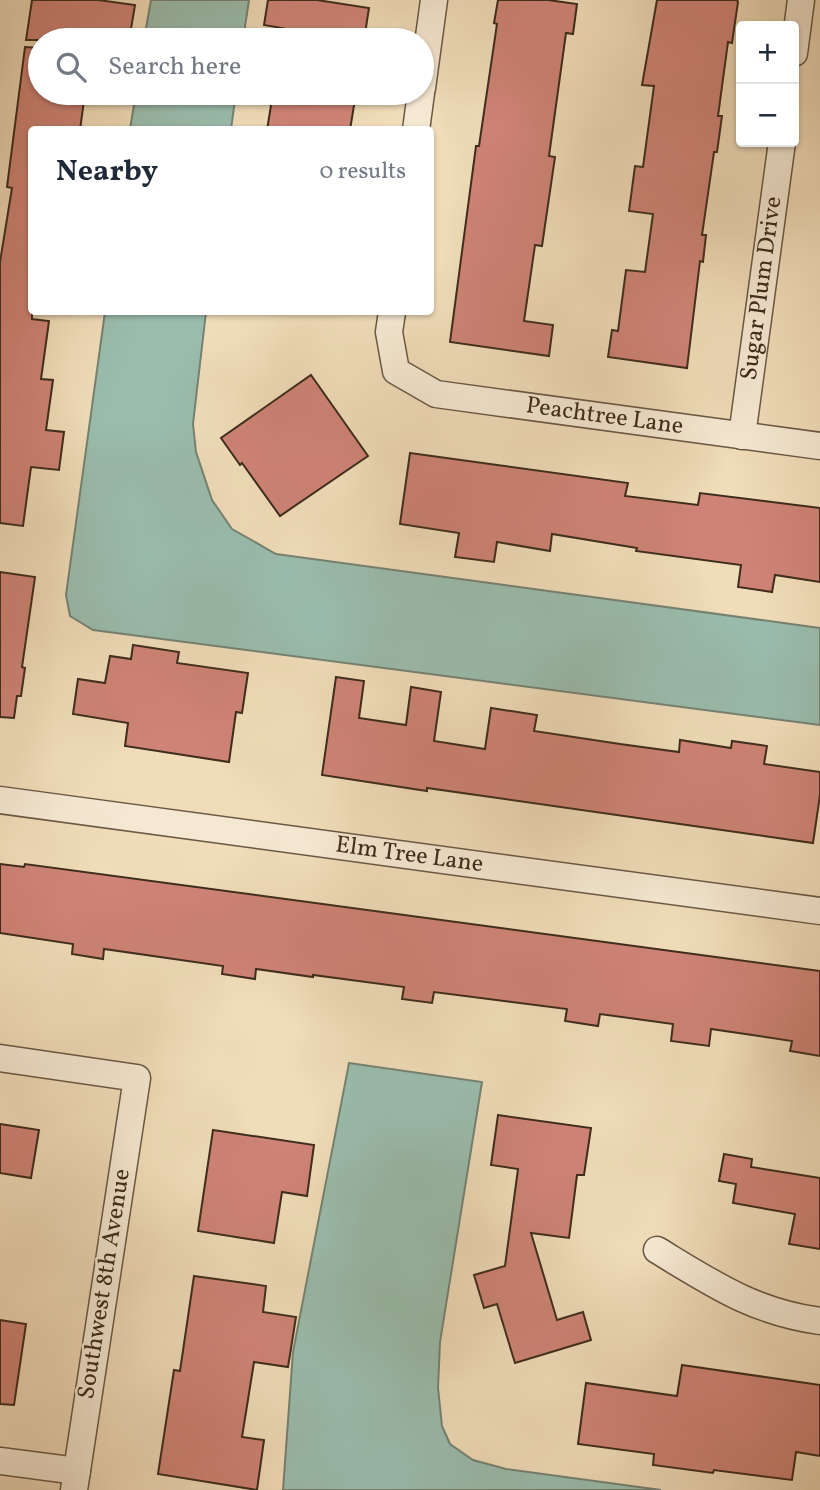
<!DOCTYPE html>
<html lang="en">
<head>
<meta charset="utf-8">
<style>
	body { margin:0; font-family:Vollkorn,serif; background:#f2f2f3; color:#1f2937 }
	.controls { position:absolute; right:21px; top:21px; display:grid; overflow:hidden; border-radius:7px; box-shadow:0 2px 5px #0004 }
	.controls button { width:63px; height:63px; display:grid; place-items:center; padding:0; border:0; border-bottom:2px solid #e0e1e3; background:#fff; color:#1f2937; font:35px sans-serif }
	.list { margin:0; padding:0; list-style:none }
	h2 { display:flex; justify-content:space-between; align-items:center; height:91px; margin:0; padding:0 28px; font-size:30px }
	h2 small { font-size:23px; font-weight:400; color:#747a83 }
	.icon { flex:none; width:38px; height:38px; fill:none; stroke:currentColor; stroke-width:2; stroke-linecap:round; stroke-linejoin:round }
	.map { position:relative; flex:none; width:820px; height:1490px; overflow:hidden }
	.search { position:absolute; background:#fff; box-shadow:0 2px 5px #0004; left:28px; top:28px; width:406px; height:77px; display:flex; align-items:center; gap:18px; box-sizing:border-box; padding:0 24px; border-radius:38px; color:#747a83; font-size:26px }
	.panel { position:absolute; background:#fff; box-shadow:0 2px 5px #0004; left:28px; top:126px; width:406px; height:189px; border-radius:7px }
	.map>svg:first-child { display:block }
	.water { fill:#9abcad; stroke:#758273; stroke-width:2 }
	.building { fill:#ce8376; stroke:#3e2c1c; stroke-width:2 }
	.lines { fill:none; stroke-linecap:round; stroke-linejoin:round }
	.minor-casing { stroke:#6a5843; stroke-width:29 }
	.minor { stroke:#f5e8d2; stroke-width:26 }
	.labels { text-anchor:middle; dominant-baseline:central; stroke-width:5; stroke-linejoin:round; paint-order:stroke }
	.street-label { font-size:24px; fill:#3e2c1c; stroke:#f5e8d2 }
</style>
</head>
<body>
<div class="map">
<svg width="820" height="1490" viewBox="0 0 820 1490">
	<rect width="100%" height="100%" fill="#f0dcb9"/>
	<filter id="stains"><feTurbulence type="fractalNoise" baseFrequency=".00286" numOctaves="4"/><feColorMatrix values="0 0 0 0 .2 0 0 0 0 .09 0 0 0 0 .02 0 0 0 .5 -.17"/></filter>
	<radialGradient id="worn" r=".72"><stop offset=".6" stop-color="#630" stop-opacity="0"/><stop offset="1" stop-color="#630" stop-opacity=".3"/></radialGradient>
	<g class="water">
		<path d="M 151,0 L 249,0 L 243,40 L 144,40 Z"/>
		<path d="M 136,93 L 236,93 L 231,129 L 130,129 Z"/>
		<path d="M 105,312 L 206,312 L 193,424 L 196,452 L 212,500 L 232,529 L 276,554 L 820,628 L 820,725 L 93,630 L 70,616 L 66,595 Z"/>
		<path d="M 349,1063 L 482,1082 L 440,1342 L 438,1388 L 442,1426 L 450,1444 L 473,1460 L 506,1469 L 661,1490 L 283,1490 L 293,1352 Z"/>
	</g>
	<g class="building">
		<path d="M 32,0 L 98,0 L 135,5 L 130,35 L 88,30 L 86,40 L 26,40 Z"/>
		<path d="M 268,0 L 317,0 L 369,8 L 364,40 L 292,40 L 293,30 L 264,25 Z"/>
		<path d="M 498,0 L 548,0 L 577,4 L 573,34 L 566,33 L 549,156 L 555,157 L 542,246 L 535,245 L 524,321 L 553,325 L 549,356 L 450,342 L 476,146 L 479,146 L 497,24 L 494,23 Z"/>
		<path d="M 657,0 L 737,0 L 738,2 L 732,43 L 728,42 L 718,116 L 722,116 L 717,152 L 714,152 L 702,235 L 706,235 L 703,262 L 700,261 L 687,368 L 608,357 L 612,330 L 618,331 L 626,270 L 645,272 L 653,214 L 629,211 L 635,166 L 643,167 L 654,86 L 642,85 Z"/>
		<path d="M 25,47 L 40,48 L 40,93 L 85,93 L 80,130 L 32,130 L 32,319 L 49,321 L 41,379 L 53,380 L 46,430 L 64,432 L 59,470 L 31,467 L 23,526 L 0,523 L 0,262 L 12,188 L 7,187 Z"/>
		<path d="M 273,93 L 356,93 L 350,130 L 267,130 Z"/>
		<path d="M 311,375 L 368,456 L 280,516 L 242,463 L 240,465 L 221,438 Z"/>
		<path d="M 410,453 L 628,483 L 625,496 L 698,505 L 700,493 L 820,508 L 820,582 L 775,575 L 772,592 L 738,587 L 741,565 L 636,551 L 637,548 L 552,534 L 550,551 L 497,542 L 494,562 L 455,557 L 459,533 L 400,524 Z"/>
		<path d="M 0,572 L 35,577 L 22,667 L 25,668 L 21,696 L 17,696 L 14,718 L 0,717 Z"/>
		<path d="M 133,645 L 179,652 L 177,663 L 248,673 L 242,713 L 236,712 L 229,762 L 125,746 L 128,723 L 73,714 L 78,679 L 105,683 L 110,656 L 131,659 Z"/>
		<path d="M 336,677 L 364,681 L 359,718 L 406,725 L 411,687 L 441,692 L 434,741 L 485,749 L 491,708 L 537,715 L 534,731 L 620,744 L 679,752 L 680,740 L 731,748 L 732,741 L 767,746 L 764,764 L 820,772 L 820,795 L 813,843 L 427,788 L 427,791 L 322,775 Z"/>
		<path d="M 0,864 L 24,867 L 25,864 L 820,971 L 820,1056 L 790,1051 L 792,1041 L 711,1029 L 709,1046 L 671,1041 L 673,1024 L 600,1014 L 598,1026 L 565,1021 L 567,1009 L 434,992 L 432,1003 L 402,999 L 404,987 L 313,975 L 313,977 L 256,969 L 255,979 L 222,974 L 223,966 L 104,949 L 103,959 L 72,954 L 73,944 L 0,933 Z"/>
		<path d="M 498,1115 L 591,1128 L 584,1175 L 577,1175 L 569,1238 L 531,1233 L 557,1320 L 583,1312 L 591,1340 L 515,1363 L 497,1304 L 484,1308 L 474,1275 L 505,1266 L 518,1169 L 491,1165 Z"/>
		<path d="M 0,1124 L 39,1130 L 31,1178 L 0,1173 Z"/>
		<path d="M 213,1130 L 314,1145 L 307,1196 L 282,1192 L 274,1243 L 198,1231 Z"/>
		<path d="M 724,1154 L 752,1159 L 751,1167 L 820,1178 L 820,1249 L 789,1244 L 795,1214 L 733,1203 L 736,1184 L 719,1181 Z"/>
		<path d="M 194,1276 L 266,1286 L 263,1312 L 296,1317 L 288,1367 L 254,1362 L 242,1437 L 264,1440 L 257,1490 L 158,1474 L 174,1370 L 180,1371 Z"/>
		<path d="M 0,1320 L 26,1324 L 14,1405 L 0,1404 Z"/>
		<path d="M 682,1365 L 820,1385 L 820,1456 L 796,1452 L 792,1480 L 714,1470 L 713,1473 L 653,1465 L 654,1454 L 578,1444 L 586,1383 L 677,1396 Z"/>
	</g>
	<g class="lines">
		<defs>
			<g id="minor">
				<path d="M 794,53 L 801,0"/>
				<path d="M 422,88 L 434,0"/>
				<path d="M 416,130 L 421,93"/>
				<path id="s1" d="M 392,312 L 389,332 L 396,371 L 436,394 L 820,446"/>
				<path id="s2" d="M 742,436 L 782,142"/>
				<path id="s3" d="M 0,800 L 820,911"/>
				<path d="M 0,1058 L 137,1078 L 74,1490"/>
				<path d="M 657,1250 C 713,1284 754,1312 820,1321"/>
				<path d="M 0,1461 L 77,1471"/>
			</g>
		</defs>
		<use href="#minor" class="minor-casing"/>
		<use href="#minor" class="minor"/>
	</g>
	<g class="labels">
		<g class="street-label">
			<text stroke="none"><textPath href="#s2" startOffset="149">Sugar Plum Drive</textPath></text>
			<text stroke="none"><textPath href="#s1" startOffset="276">Peachtree Lane</textPath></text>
			<text stroke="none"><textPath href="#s3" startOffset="413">Elm Tree Lane</textPath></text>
			<text transform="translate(105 1284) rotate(-81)">Southwest 8th Avenue</text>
		</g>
	</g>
	<rect width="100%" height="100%" filter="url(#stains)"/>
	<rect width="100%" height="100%" fill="url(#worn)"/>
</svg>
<div class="controls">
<button>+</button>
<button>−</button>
</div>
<div class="search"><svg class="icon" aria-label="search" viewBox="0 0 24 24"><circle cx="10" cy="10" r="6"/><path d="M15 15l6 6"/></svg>Search here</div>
<section class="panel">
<h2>Nearby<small>0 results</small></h2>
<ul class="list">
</ul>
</section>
</div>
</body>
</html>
